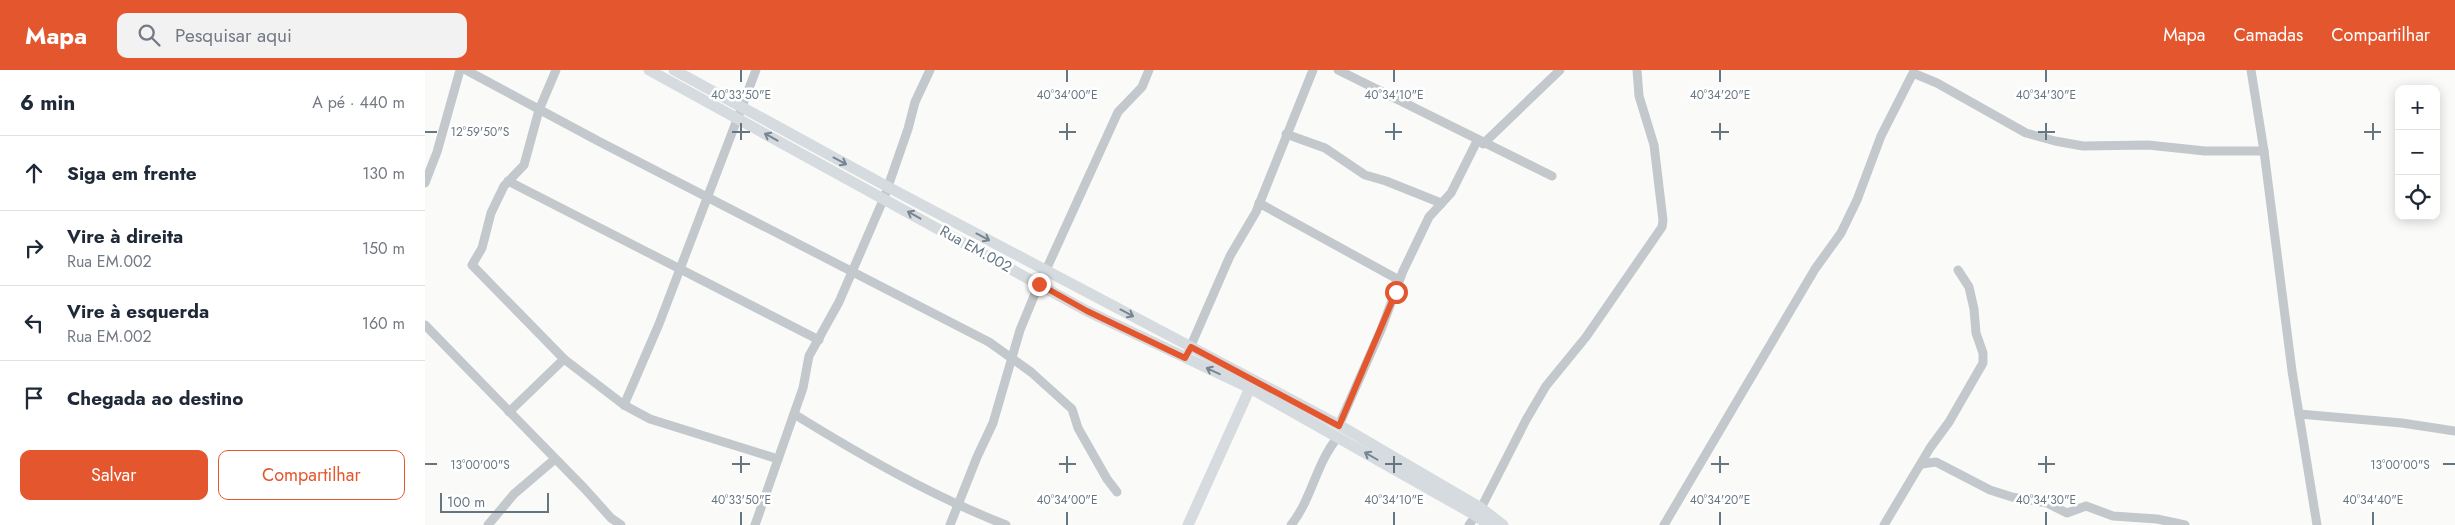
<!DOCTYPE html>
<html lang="pt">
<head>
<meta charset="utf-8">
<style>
	body { margin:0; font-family:Jost,sans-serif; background:#f2f2f3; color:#1f2937 }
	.controls { position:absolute; right:15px; top:15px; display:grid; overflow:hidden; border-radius:10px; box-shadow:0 2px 12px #0003 }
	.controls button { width:45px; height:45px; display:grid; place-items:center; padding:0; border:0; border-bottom:1px solid #e0e1e3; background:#fff; color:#1f2937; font:25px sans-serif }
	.scale { position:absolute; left:15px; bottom:12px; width:109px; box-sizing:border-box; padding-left:5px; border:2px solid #657683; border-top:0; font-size:14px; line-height:18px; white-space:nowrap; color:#657683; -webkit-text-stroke:4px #fff; paint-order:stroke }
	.stop { position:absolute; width:15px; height:15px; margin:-11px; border:4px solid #e4572e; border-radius:50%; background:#fff }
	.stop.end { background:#e4572e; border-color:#fff; box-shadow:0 1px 5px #0008 }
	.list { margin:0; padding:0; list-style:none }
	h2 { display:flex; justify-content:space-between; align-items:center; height:65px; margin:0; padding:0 20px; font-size:21px }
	h2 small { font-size:16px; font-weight:400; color:#747a83 }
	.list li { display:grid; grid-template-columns:32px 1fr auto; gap:15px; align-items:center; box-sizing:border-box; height:75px; padding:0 20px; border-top:1px solid #e0e1e3 }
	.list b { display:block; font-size:19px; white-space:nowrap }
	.list p { margin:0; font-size:16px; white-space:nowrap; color:#747a83 }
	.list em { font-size:16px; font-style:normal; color:#747a83 }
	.actions { display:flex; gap:10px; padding:15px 20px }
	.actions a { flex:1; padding:11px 0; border:1px solid #e4572e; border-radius:10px; text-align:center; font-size:18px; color:#e4572e }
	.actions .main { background:#e4572e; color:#fff }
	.icon { flex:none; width:28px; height:28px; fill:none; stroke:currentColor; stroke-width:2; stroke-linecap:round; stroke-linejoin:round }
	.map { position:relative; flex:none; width:2030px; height:455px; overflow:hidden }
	header { display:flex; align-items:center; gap:30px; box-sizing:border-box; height:70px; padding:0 25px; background:#e4572e; color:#fff }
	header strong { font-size:24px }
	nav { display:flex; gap:28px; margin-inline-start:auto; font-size:18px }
	.search { width:350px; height:45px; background:#f2f2f3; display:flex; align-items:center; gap:12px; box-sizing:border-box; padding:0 18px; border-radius:10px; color:#747a83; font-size:19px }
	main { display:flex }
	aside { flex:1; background:#fff }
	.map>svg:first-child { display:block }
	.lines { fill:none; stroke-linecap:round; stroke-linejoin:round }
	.street { stroke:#c3c8cc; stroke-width:9 }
	.secondary { stroke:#d6dbdf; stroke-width:11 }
	.oneway { stroke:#768591 }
	.route { stroke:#e4572e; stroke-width:6 }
	.ticks { fill:none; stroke:#657683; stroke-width:2 }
	.labels { text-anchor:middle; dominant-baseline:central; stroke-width:5; stroke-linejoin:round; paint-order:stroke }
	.street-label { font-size:15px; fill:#657683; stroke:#fff }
	.ticks-label { font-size:12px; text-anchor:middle; fill:#657683; stroke:#fff; stroke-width:5; stroke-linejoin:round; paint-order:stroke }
</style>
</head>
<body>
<header>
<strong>Mapa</strong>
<div class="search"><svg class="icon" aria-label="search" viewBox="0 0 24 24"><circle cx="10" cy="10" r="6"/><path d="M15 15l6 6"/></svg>Pesquisar aqui</div>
<nav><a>Mapa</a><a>Camadas</a><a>Compartilhar</a></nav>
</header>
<main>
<aside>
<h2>6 min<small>A pé · 440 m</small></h2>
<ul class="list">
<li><svg class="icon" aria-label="ahead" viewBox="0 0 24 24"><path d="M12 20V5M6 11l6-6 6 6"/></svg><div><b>Siga em frente</b></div><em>130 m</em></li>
<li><svg class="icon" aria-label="right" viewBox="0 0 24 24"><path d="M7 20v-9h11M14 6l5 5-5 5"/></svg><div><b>Vire à direita</b><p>Rua EM.002</p></div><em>150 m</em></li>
<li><svg class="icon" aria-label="left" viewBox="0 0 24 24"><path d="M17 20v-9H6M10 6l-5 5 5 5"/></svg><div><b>Vire à esquerda</b><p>Rua EM.002</p></div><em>160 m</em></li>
<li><svg class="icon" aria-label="arrive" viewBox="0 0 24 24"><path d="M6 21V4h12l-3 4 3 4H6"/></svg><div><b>Chegada ao destino</b></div></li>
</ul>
<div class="actions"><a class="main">Salvar</a><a>Compartilhar</a></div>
</aside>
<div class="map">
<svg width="2030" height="455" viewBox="0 0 2030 455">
	<rect width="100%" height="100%" fill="#fafaf8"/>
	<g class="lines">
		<g class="street">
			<path d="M 41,0 L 175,72 L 564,272 L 606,302 L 647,339 L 653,358 L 682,409 L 692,422"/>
			<path d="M 131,0 L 114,40 L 99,95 L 79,116 L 66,143 L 57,178 L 47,195 L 139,289 L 199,335 L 225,349 L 353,389"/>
			<path d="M 913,0 L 1127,106"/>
			<path d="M 1826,0 L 1839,81 L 1867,301 L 1892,455"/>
			<path d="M 861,64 L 900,78 L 940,105 L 961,111 L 1016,133"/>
			<path d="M 1058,74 L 1135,0"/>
			<path d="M 83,111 L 394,270"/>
			<path d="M 0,113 L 12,82 L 35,0"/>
			<path d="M 834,133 L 974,210"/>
			<path d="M 621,200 L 693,42 L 717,17 L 724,0"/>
			<path d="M 0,255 L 160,419 L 186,448 L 196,455"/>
			<path d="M 764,280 L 805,186 L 831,142 L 888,0"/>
			<path d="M 199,335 L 234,254 L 331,0"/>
			<path d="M 84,342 L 139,289"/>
			<path d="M 369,344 C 437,386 507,426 581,455"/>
			<path d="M 1874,344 L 1977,353 L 2030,361"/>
			<path d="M 914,355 L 956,260 L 978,201 L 1004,147 L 1026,123 L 1052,71"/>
			<path d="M 1497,394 L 1511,392 L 1565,420 L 1587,427 L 1622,433 L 1642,443 L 1661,436 L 1688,446 L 1732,449 L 1760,455"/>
			<path d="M 63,455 L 89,424 L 130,389"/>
			<path d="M 330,455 L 378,318 L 384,286 L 414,232 L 459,128 L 483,59 L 490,32 L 505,0"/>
			<path d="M 525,455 L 552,387 L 568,353 L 595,260 L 614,214"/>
			<path d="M 866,455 C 887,429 891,393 913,367"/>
			<path d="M 1044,455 L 1056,438 L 1101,350 L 1121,316 L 1161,267 L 1237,157 L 1238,150 L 1229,75 L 1214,26 L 1212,0"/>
			<path d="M 1239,455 L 1390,199 L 1416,163 L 1432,130 L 1456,66 L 1488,3 L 1512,13 L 1601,63 L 1630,71 L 1658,76 L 1723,75 L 1780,81 L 1839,81"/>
			<path d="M 1459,455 L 1505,378 L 1524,352 L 1558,293 L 1558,283 L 1551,263 L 1549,239 L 1544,217 L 1533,200"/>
		</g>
		<g class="secondary">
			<path d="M 224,0 L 662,241 L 825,318 L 1050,445 L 1064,455"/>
			<path d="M 249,0 L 463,117 L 914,355 L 1056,438 L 1078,455"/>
			<path d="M 763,455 L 825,318"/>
		</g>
	</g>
	<defs><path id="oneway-shaft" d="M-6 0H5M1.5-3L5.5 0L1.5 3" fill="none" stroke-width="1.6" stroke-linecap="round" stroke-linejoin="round" transform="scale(1.25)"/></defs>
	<g class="oneway">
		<use href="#oneway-shaft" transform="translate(346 67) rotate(-151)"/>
		<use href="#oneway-shaft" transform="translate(415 91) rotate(28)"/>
		<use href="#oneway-shaft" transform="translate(489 145) rotate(-151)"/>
		<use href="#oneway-shaft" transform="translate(558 167) rotate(28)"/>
		<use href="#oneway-shaft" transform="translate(702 243) rotate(28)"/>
		<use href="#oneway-shaft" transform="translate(788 301) rotate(-155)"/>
		<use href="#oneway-shaft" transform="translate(946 386) rotate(-150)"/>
	</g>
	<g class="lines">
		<path class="route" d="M 614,214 L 662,241 L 760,288 L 766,277 L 914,356 L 971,222"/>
	</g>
	<path class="ticks" d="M 316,0 L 316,12M 642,0 L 642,12M 969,0 L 969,12M 1295,0 L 1295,12M 1621,0 L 1621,12M 316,53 L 316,70M 642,53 L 642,70M 969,53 L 969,70M 1295,53 L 1295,70M 1621,53 L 1621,70M 1948,53 L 1948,70M 0,62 L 12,62M 307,62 L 325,62M 634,62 L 651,62M 960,62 L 977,62M 1286,62 L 1304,62M 1613,62 L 1630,62M 1939,62 L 1956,62M 316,386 L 316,403M 642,386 L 642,403M 969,386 L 969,403M 1295,386 L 1295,403M 1621,386 L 1621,403M 0,394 L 12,394M 307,394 L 325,394M 634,394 L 651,394M 960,394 L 977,394M 1286,394 L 1304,394M 1613,394 L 1630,394M 2018,394 L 2030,394M 316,442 L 316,455M 642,442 L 642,455M 969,442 L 969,455M 1295,442 L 1295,455M 1621,442 L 1621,455M 1948,442 L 1948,455"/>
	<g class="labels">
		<g class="street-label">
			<text transform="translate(551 179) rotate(29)">Rua EM.002</text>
		</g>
	</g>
	<g class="ticks-label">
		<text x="316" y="29">40°33'50"E</text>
		<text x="642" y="29">40°34'00"E</text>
		<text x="969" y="29">40°34'10"E</text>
		<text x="1295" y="29">40°34'20"E</text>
		<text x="1621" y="29">40°34'30"E</text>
		<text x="55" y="66">12°59'50"S</text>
		<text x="55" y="399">13°00'00"S</text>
		<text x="1975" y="399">13°00'00"S</text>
		<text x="316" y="434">40°33'50"E</text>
		<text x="642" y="434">40°34'00"E</text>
		<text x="969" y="434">40°34'10"E</text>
		<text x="1295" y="434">40°34'20"E</text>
		<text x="1621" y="434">40°34'30"E</text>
		<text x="1948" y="434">40°34'40"E</text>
	</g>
</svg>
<div class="controls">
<button>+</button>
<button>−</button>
<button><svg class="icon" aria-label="locate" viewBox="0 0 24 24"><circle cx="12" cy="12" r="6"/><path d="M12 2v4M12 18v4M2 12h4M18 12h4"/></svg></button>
</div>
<div class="scale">100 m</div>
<div class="stop" style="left:971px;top:222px"></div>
<div class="stop end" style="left:614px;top:214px"></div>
</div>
</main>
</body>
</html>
